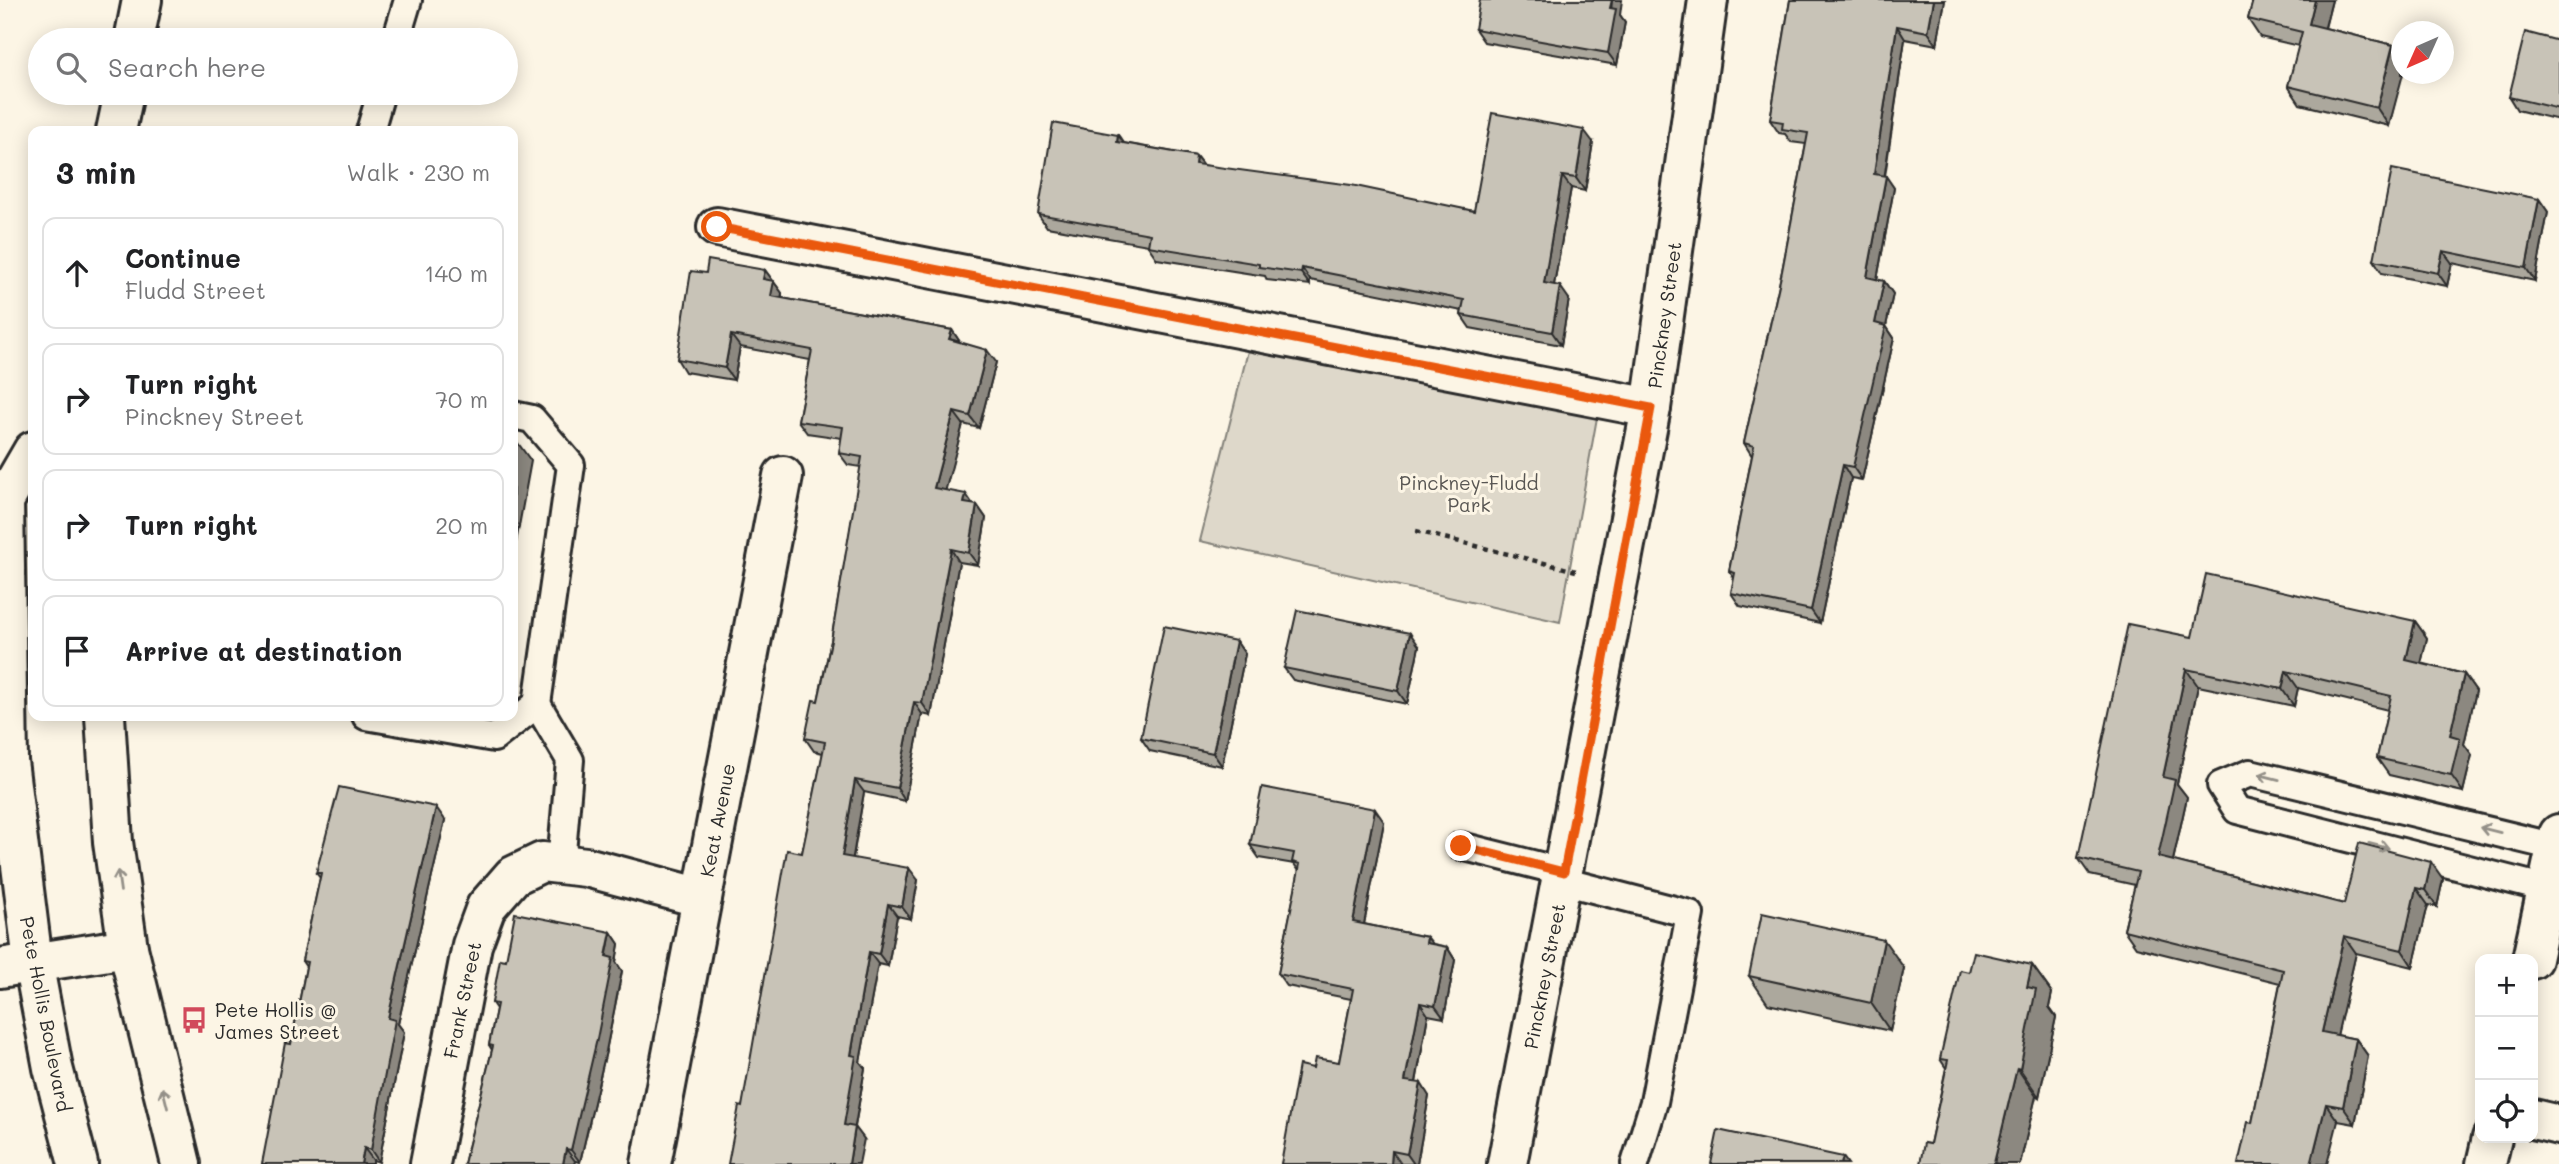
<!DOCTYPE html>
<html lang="en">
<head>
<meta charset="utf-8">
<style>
	body { margin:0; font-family:Mali,sans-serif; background:#f6f6f6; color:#202124 }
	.controls { position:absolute; right:21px; bottom:21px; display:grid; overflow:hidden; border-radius:14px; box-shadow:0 4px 18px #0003 }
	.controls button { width:63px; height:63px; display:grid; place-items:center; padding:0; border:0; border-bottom:2px solid #e0e0e0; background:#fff; color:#202124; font:35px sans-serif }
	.compass { position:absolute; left:2391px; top:21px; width:63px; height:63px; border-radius:50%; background:#fff; box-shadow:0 4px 18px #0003; rotate:225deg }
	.stop { position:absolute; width:21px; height:21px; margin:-16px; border:5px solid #ea580c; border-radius:50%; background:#fff }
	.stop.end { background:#ea580c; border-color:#fff; box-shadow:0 2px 7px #0008 }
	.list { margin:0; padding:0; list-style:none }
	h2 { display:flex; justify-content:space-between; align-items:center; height:91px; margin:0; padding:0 28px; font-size:30px }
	h2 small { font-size:23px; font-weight:400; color:#757577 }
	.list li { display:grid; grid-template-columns:46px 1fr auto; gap:21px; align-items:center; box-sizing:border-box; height:112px; margin:0 14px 14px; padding:0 14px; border:2px solid #e0e0e0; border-radius:14px }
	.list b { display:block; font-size:26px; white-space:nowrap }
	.list p { margin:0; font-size:23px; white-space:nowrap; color:#757577 }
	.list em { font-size:23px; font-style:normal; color:#757577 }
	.icon { flex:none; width:38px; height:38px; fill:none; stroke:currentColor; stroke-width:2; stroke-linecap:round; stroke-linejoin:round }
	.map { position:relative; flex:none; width:2559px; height:1164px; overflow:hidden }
	.search { position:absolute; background:#fff; box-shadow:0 4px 18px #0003; left:28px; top:28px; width:490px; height:77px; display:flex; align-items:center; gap:18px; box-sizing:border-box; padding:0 24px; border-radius:38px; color:#757577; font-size:26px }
	.panel { position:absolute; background:#fff; box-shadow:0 4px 18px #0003; left:28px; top:126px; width:490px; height:595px; border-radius:14px }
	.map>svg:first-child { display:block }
	.green { fill:#ded8ca; stroke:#84827a; stroke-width:2 }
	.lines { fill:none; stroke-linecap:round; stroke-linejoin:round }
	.lane-casing { stroke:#2b2b2b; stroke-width:32 }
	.street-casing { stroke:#2b2b2b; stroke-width:44 }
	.secondary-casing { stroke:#2b2b2b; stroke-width:44 }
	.path { stroke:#2b2b2b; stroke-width:4.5; stroke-dasharray:5 5; stroke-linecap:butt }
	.lane { stroke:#fcf5e5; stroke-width:26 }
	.street { stroke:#fcf5e5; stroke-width:38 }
	.secondary { stroke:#fcf5e5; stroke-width:38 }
	.wall { fill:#aca89d; stroke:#2b2b2b; stroke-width:2 }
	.shaded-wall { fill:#8c8880; stroke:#2b2b2b; stroke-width:2 }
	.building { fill:#c8c3b7; stroke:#2b2b2b; stroke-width:2 }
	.oneway { stroke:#949088 }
	.route { stroke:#ea580c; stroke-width:9 }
	.labels { text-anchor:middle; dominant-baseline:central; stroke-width:6; stroke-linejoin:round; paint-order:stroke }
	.street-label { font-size:19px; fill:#2b2b2b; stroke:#fcf5e5 }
	.park-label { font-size:19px; fill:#585653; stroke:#fcf5e5 }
	.poi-label { font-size:19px; fill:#2b2b2b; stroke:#fcf5e5; text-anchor:start }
</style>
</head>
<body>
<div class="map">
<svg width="2559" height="1164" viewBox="0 0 2559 1164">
	<rect width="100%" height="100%" fill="#fcf5e5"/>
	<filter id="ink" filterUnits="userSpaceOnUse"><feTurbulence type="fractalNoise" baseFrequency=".0143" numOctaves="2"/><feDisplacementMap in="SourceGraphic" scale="14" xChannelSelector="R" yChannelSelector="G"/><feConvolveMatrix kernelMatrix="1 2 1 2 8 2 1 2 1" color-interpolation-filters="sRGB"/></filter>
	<g filter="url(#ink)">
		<path class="green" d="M 1250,343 L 1598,412 L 1560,622 L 1200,541 Z"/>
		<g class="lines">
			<defs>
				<g id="lane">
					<path d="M 396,40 L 408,0"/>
					<path d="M 370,131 L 381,93"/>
					<path d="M 537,704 L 570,760 L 561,864"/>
					<path d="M 366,716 L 494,738 L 537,704 L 571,465 L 532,419 L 513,415"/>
					<path d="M 1461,846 L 1564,872"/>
					<path d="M 1562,881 L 1690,914 L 1654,1102 L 1635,1164"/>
					<path d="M 2547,889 L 2237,810 L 2221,785 L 2250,773 L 2556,847"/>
				</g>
				<g id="street">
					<path d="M 717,227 L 1651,408"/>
					<path d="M 2532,959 L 2559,834"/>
					<path d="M 0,968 L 128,948"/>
					<path d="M 2533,1119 L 2559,1125"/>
					<path d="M 430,1164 L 472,945 L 486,907 L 513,876 L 542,862 L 586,867 L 702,898"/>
					<path d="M 651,1164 L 783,476"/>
					<path d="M 1507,1164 L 1651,408 L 1708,0"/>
					<path d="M 2486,1164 L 2492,1138"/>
				</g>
				<g id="secondary">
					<path d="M 134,40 L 142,0"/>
					<path d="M 116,131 L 124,93"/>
					<path d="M 33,451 L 4,501 L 8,761 L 33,962 L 53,1068 L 78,1164"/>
					<path d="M 105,716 L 113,842 L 128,948 L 181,1164"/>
				</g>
			</defs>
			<use href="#lane" class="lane-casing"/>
			<use href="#street" class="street-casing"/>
			<use href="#secondary" class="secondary-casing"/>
			<path class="path" d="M 1416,531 L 1576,571"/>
			<use href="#lane" class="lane"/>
			<use href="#street" class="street"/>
			<use href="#secondary" class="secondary"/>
		</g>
		<g class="wall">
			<path d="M 1790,0 L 1945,0 L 1937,45 L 1905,39 L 1885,176 L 1894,188 L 1877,280 L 1884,281 L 1893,294 L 1886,326 L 1894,338 L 1862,480 L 1851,478 L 1820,623 L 1740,606 L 1731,593 L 1734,578 L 1729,571 L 1752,456 L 1744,443 L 1782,271 L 1806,144 L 1791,142 L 1785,134 L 1779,133 L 1770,120 Z"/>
			<path d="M 2253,0 L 2332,0 L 2325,28 L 2393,45 L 2402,57 L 2402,74 L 2389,126 L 2300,104 L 2288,86 L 2299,46 L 2260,37 L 2248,19 Z"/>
			<path d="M 1620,15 L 1625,22 L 1617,65 L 1484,42 L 1475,29 Z"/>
			<path d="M 2559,41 L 2559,120 L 2517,110 L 2509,97 Z"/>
			<path d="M 1118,135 L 1124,143 L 1196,156 L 1203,165 L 1474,211 L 1593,142 L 1585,191 L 1571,188 L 1554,285 L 1569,299 L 1561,345 L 1470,328 L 1461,315 L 1462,311 L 1310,280 L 1310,285 L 1267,280 L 1265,276 L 1157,259 L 1148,246 L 1148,245 L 1047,227 L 1038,214 Z"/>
			<path d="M 2539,199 L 2548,212 L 2535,281 L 2452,263 L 2447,286 L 2382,273 L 2374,260 Z"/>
			<path d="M 765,270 L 782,293 L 782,298 L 952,330 L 960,342 L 996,362 L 979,428 L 963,424 L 945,490 L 973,505 L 977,505 L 986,518 L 978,565 L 959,562 L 931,716 L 922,714 L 905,801 L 864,792 L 853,858 L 918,880 L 911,919 L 897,916 L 888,966 L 878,964 L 860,1062 L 865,1068 L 855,1127 L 864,1139 L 742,1107 L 802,853 L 823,753 L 814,751 L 805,738 L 818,701 L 831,641 L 861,467 L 848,465 L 839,453 L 842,438 L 807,433 L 798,421 L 810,360 L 740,347 L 734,380 L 685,372 L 677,359 L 706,273 Z"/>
			<path d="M 2415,621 L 2427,638 L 2421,663 L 2464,674 L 2476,691 L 2464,744 L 2472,755 L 2463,792 L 2389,775 L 2377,758 L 2388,710 L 2298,688 L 2294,706 L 2198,686 L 2177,784 L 2187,797 L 2173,861 L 2344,904 L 2443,879 L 2437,907 L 2428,905 L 2413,967 L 2356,953 L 2337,1035 L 2356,1039 L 2368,1056 L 2355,1124 L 2338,1121 L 2252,1123 L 2280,983 L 2136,947 L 2124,930 L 2135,885 L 2090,875 L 2078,858 L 2192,637 Z"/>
			<path d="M 1236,641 L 1245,654 L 1222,766 L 1150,751 L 1141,738 Z"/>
			<path d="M 1419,646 L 1407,704 L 1293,680 L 1284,668 Z"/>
			<path d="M 445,820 L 398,1024 L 404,1032 L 379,1162 L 373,1160 L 373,1164 L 262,1164 L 291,1044 L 306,967 L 302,961 L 320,878 L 316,873 Z"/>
			<path d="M 1384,822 L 1364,924 L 1427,937 L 1433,944 L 1447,947 L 1455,960 L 1444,1018 L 1428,1015 L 1416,1083 L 1429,1096 L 1417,1164 L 1281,1164 L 1313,1068 L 1339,1062 L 1351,999 L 1287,986 L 1278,974 L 1299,871 L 1294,864 L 1259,858 L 1250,845 Z"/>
			<path d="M 611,932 L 619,944 L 616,962 L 622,971 L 606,1051 L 580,1162 L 575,1161 L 574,1164 L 464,1164 L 492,1050 L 489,1045 L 496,1009 L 492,1003 L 506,960 Z"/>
			<path d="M 2032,965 L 2052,993 L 2049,1007 L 2056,1017 L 2039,1097 L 2036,1096 L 2020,1164 L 1920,1164 L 1930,1144 L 1946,1068 L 1940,1059 L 1969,972 Z"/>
			<path d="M 1904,968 L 1890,1031 L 1768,1004 L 1749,976 Z"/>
		</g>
		<g class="shaded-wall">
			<path d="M 1612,0 L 1622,0 L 1620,15 L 1625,22 L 1617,65 L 1608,53 Z"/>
			<path d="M 1934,0 L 1945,0 L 1937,45 L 1928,32 Z"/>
			<path d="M 2315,0 L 2332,0 L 2321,42 L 2309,24 Z"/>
			<path d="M 1897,26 L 1905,39 L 1883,186 L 1874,174 Z"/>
			<path d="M 2393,45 L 2402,57 L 2402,74 L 2403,74 L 2389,126 L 2377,108 Z"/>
			<path d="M 1584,130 L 1593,142 L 1585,191 L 1576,178 Z"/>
			<path d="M 1118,135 L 1127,147 L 1117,142 Z"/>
			<path d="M 1196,156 L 1205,168 L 1195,164 Z"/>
			<path d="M 1562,176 L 1571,188 L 1552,296 L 1544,283 Z"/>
			<path d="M 1886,176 L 1894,188 L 1875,290 L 1867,277 Z"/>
			<path d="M 2539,199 L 2548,212 L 2535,281 L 2526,268 Z"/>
			<path d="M 2443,251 L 2452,263 L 2447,286 L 2438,273 Z"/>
			<path d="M 1302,268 L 1310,280 L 1310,285 L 1301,273 Z"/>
			<path d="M 765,270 L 782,293 L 780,308 L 771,296 L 763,279 Z"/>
			<path d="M 1884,281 L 1893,294 L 1886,326 L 1894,338 L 1862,480 L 1853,467 L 1875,323 Z"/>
			<path d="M 1560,286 L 1569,299 L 1561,345 L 1552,332 Z"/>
			<path d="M 952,330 L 960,342 L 949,339 Z"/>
			<path d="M 731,335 L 740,347 L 734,380 L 725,368 Z"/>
			<path d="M 987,350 L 996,362 L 979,428 L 970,416 Z"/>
			<path d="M 954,412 L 963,424 L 943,500 L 934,488 Z"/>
			<path d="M 515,439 L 531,461 L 513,559 L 513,453 Z"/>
			<path d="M 1843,465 L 1851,478 L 1820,623 L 1811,610 Z"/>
			<path d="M 966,494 L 974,506 L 964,503 Z"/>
			<path d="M 977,505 L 986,518 L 978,565 L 969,553 Z"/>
			<path d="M 951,549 L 959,562 L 931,716 L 922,703 Z"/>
			<path d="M 2415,621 L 2427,638 L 2418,677 L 2406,660 Z"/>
			<path d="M 1410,633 L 1419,646 L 1407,704 L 1398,691 Z"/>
			<path d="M 1236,641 L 1245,654 L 1222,766 L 1213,753 Z"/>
			<path d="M 2186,669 L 2198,686 L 2177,784 L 2187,797 L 2170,874 L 2158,857 L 2163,777 Z"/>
			<path d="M 2286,671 L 2298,688 L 2294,706 L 2282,689 Z"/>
			<path d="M 2464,674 L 2476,691 L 2464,744 L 2472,755 L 2463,792 L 2451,775 L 2450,735 Z"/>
			<path d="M 914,702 L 922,714 L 905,801 L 897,788 Z"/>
			<path d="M 855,780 L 864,792 L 851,868 L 842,856 Z"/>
			<path d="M 436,807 L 445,820 L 398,1024 L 404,1032 L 379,1162 L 371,1150 L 388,1018 Z"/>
			<path d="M 1375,809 L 1384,822 L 1362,934 L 1353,922 Z"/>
			<path d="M 2431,862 L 2443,879 L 2437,907 L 2425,890 Z"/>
			<path d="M 909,868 L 918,880 L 911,919 L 902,907 Z"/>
			<path d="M 2416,888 L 2428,905 L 2413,967 L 2402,950 Z"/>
			<path d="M 888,904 L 897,916 L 888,966 L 879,954 Z"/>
			<path d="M 611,932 L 619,944 L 616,962 L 622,971 L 606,1051 L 580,1162 L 571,1150 Z"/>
			<path d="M 2344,936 L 2356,953 L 2334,1049 L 2322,1032 Z"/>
			<path d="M 1427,937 L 1436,949 L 1426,943 Z"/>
			<path d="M 1884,940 L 1904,968 L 1890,1031 L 1871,1003 Z"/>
			<path d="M 1447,947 L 1455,960 L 1444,1018 L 1435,1006 Z"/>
			<path d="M 869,952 L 878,964 L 860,1062 L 865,1068 L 853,1137 L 844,1125 L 851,1055 Z"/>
			<path d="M 2032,965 L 2052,993 L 2049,1007 L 2056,1017 L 2039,1097 L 2020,1069 L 2027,987 Z"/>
			<path d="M 1420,1003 L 1428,1015 L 1414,1093 L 1405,1081 Z"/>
			<path d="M 2356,1039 L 2368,1056 L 2355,1124 L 2343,1107 Z"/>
			<path d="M 2017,1068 L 2036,1096 L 2020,1164 L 1995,1164 L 1994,1163 Z"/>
			<path d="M 1421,1083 L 1429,1096 L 1417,1164 L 1414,1164 L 1407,1154 Z"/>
			<path d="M 2326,1104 L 2338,1121 L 2327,1164 L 2311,1164 Z"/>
			<path d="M 855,1127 L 864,1139 L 859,1164 L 849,1164 Z"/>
			<path d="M 364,1148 L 373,1160 L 373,1164 L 361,1164 Z"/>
			<path d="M 566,1149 L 575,1161 L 574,1164 L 563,1164 Z"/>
			<path d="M 1392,1151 L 1401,1164 L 1391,1164 Z"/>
			<path d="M 1843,1157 L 1848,1164 L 1841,1164 Z"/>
		</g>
		<g class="building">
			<path d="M 1480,0 L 1612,0 L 1610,8 L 1616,9 L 1608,53 L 1475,29 Z"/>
			<path d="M 1790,0 L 1934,0 L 1928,32 L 1897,26 L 1874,174 L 1886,176 L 1867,277 L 1884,281 L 1875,323 L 1886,326 L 1853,467 L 1843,465 L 1811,610 L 1731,593 L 1735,573 L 1729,571 L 1754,446 L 1744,443 L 1782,271 L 1808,133 L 1782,129 L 1783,122 L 1770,120 Z"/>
			<path d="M 2253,0 L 2315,0 L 2309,24 L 2393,45 L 2377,108 L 2288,86 L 2302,32 L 2248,19 Z"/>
			<path d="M 2525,32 L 2559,41 L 2559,109 L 2509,97 Z"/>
			<path d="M 1492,113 L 1584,130 L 1576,178 L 1562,176 L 1544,283 L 1560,286 L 1552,332 L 1461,315 L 1464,300 L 1302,268 L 1301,273 L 1259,267 L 1259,264 L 1148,246 L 1150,234 L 1038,214 L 1053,123 L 1118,135 L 1117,142 L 1196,156 L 1195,164 L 1351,185 L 1474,211 Z"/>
			<path d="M 2392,169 L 2539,199 L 2526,268 L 2443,251 L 2438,273 L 2374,260 Z"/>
			<path d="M 708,260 L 765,270 L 763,279 L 774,281 L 771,296 L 952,330 L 949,339 L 987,350 L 970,416 L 954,412 L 934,488 L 966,494 L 964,503 L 977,505 L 969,553 L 951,549 L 922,703 L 914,702 L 897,788 L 855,780 L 842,856 L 909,868 L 902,907 L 888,904 L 879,954 L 869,952 L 851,1055 L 856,1056 L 844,1125 L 855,1127 L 849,1164 L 728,1164 L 739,1106 L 742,1107 L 787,850 L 802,853 L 825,742 L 805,738 L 813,700 L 818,701 L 831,641 L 862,457 L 839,453 L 843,427 L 798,421 L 812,350 L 731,335 L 725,368 L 677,359 L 691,271 L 706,273 Z"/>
			<path d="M 513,439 L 515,439 L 513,453 Z"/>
			<path d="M 2206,574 L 2415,621 L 2406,660 L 2464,674 L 2450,735 L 2460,738 L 2451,775 L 2377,758 L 2391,696 L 2286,671 L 2282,689 L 2186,669 L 2163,777 L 2175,780 L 2158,857 L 2344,904 L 2359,843 L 2431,862 L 2425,890 L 2416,888 L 2402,950 L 2344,936 L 2322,1032 L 2356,1039 L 2343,1107 L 2326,1104 L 2311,1164 L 2238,1164 L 2248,1122 L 2252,1123 L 2283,970 L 2124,930 L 2138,872 L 2078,858 L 2128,624 L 2192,637 Z"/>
			<path d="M 1297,610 L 1410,633 L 1398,691 L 1284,668 Z"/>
			<path d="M 1164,626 L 1236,641 L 1213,753 L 1141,738 Z"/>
			<path d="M 339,787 L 436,807 L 388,1018 L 395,1020 L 371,1150 L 364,1148 L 361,1164 L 262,1164 L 285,1043 L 291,1044 L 307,962 L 302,961 L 321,873 L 316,873 Z"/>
			<path d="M 1262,787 L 1375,809 L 1353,922 L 1427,937 L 1426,943 L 1447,947 L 1435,1006 L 1420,1003 L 1405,1081 L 1421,1083 L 1407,1154 L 1392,1151 L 1391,1164 L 1281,1164 L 1299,1065 L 1313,1068 L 1315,1058 L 1339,1062 L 1353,989 L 1278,974 L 1300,864 L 1292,862 L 1294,853 L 1250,845 Z"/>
			<path d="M 515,913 L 611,932 L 606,956 L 613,958 L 597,1039 L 571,1150 L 566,1149 L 563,1164 L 464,1164 L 493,1046 L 489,1045 L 497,1004 L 492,1003 L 500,959 L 506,960 Z"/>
			<path d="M 1762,913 L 1884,940 L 1871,1003 L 1749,976 Z"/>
			<path d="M 1974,952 L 2032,965 L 2027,987 L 2036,989 L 2020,1069 L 2017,1068 L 1994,1163 L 2001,1164 L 1920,1164 L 1924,1143 L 1930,1144 L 1948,1060 L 1940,1059 L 1960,970 L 1969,972 Z"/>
			<path d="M 1718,1130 L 1843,1157 L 1841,1164 L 1711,1164 Z"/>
		</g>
		<defs><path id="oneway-shaft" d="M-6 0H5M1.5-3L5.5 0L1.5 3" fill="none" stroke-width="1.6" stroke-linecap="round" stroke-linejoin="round" transform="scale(1.75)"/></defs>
		<g class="oneway">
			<use href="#oneway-shaft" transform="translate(2269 777) rotate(-166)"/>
			<use href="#oneway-shaft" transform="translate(2490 830) rotate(-166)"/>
			<use href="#oneway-shaft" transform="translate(2379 846) rotate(14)"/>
			<use href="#oneway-shaft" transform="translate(119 881) rotate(-98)"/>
			<use href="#oneway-shaft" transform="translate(165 1098) rotate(-104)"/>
		</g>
	</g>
	<g class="lines" filter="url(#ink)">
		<path class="route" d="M 717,227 L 1651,408 L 1564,872 L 1461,846"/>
	</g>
	<defs>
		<symbol id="bus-bare" viewBox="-9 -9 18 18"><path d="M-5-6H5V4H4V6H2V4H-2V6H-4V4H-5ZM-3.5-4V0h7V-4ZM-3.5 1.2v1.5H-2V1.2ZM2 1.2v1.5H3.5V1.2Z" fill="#d1495b" stroke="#fcf5e5" stroke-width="2.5" paint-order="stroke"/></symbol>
	</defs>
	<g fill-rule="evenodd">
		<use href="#bus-bare" x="175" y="1001" width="38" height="38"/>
	</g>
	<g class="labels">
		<g class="street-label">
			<text transform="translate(1664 315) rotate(-82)">Pinckney Street</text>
			<text transform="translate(717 820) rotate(-79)">Keat Avenue</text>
			<text transform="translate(1544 976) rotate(-79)">Pinckney Street</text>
			<text transform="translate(462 1000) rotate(-78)">Frank Street</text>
			<text transform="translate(46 1014) rotate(79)">Pete Hollis Boulevard</text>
		</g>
		<g class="park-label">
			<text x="1469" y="482">Pinckney-Fludd<tspan x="1469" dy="22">Park</tspan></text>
		</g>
		<g class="poi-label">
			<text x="215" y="1009">Pete Hollis @<tspan x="215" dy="22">James Street</tspan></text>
		</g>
	</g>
</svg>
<div class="controls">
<button>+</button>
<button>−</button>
<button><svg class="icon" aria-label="locate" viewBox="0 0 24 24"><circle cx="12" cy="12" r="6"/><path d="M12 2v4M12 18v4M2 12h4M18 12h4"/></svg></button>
</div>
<svg class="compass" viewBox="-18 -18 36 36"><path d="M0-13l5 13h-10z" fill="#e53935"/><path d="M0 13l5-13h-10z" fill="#757577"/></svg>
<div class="stop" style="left:717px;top:227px"></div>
<div class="stop end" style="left:1461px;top:846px"></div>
<div class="search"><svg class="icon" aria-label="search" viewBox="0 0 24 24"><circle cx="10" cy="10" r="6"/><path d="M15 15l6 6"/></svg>Search here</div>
<section class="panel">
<h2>3 min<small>Walk · 230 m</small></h2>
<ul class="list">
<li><svg class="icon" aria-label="ahead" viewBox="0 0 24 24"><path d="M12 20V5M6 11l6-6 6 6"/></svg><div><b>Continue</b><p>Fludd Street</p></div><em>140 m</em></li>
<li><svg class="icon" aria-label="right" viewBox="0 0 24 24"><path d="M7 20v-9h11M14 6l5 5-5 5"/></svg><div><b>Turn right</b><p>Pinckney Street</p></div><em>70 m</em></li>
<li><svg class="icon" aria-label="right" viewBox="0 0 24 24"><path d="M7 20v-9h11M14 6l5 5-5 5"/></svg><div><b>Turn right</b></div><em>20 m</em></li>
<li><svg class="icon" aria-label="arrive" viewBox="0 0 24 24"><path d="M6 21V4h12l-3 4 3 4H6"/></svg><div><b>Arrive at destination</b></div></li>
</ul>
</section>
</div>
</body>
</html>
